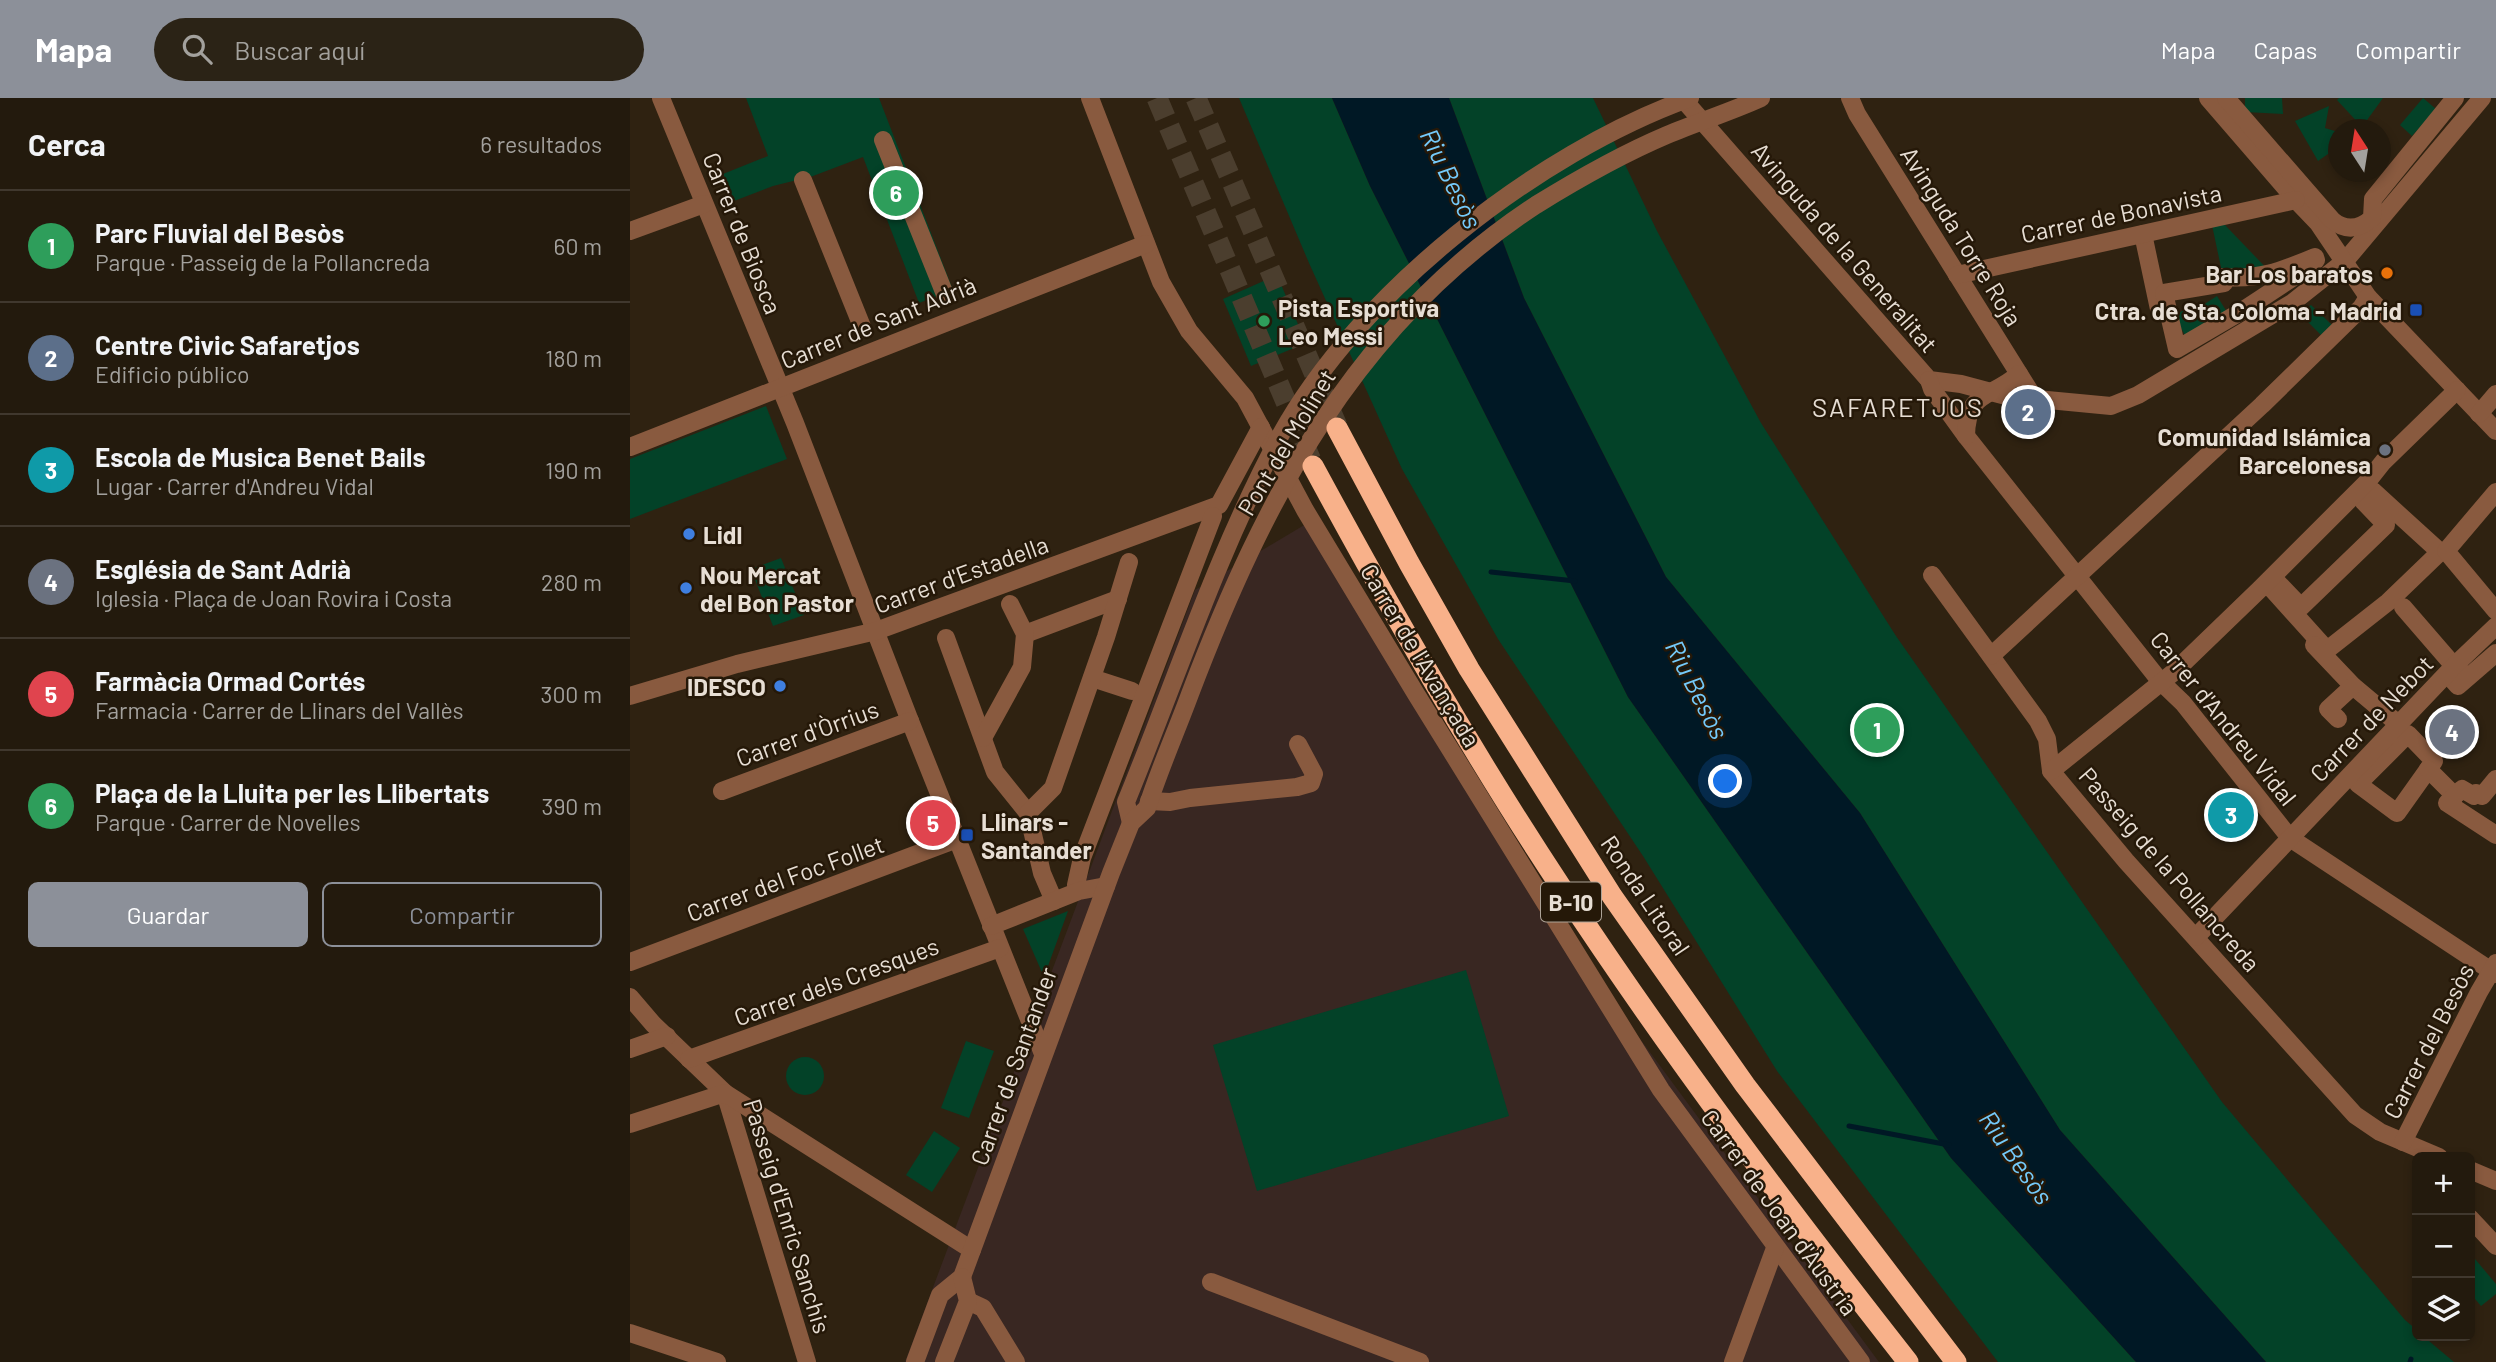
<!DOCTYPE html>
<html lang="es">
<head>
<meta charset="utf-8">
<style>
	body { margin:0; font-family:Barlow,sans-serif; background:#2b2316; color:#f1f3f6 }
	.controls { position:absolute; right:21px; bottom:21px; display:grid; overflow:hidden; border-radius:10px; box-shadow:0 4px 10px #0003 }
	.controls button { width:63px; height:63px; display:grid; place-items:center; padding:0; border:0; border-bottom:2px solid #40382e; background:#231a0d; color:#f1f3f6; font:35px sans-serif }
	.compass { position:absolute; left:1698px; top:21px; width:63px; height:63px; border-radius:50%; background:#231a0d; box-shadow:0 4px 10px #0003; rotate:348deg }
	.you { position:absolute; left:1096px; top:684px; width:24px; height:24px; margin:-18px; border:5px solid #fff; border-radius:50%; background:#1a73e8; box-shadow:0 0 0 10px #1a73e833 }
	.badge { display:grid; place-items:center; width:46px; height:46px; border-radius:50%; background:#8c9099; color:#fff; font-size:23px; font-weight:700 }
	.pin { position:absolute; translate:-50% -50%; border:4px solid #fff; box-shadow:0 2px 7px #0006 }
	.list { margin:0; padding:0; list-style:none }
	h2 { display:flex; justify-content:space-between; align-items:center; height:91px; margin:0; padding:0 28px; font-size:30px }
	h2 small { font-size:23px; font-weight:400; color:#a3a19d }
	.list li { display:grid; grid-template-columns:46px 1fr auto; gap:21px; align-items:center; box-sizing:border-box; height:112px; padding:0 28px; border-top:2px solid #40382e }
	.list b { display:block; font-size:26px; white-space:nowrap }
	.list p { margin:0; font-size:23px; white-space:nowrap; color:#a3a19d }
	.list em { font-size:23px; font-style:normal; color:#a3a19d }
	.actions { display:flex; gap:14px; padding:21px 28px }
	.actions a { flex:1; padding:16px 0; border:2px solid #8c9099; border-radius:10px; text-align:center; font-size:24px; color:#8c9099 }
	.actions .main { background:#8c9099; color:#fff }
	.icon { flex:none; width:38px; height:38px; fill:none; stroke:currentColor; stroke-width:2; stroke-linecap:round; stroke-linejoin:round }
	.map { position:relative; flex:none; width:1866px; height:1264px; overflow:hidden }
	header { display:flex; align-items:center; gap:42px; box-sizing:border-box; height:98px; padding:0 35px; background:#8c9099; color:#fff }
	header strong { font-size:33px }
	nav { display:flex; gap:38px; margin-inline-start:auto; font-size:24px }
	.search { width:490px; height:63px; background:#2b2316; display:flex; align-items:center; gap:18px; box-sizing:border-box; padding:0 24px; border-radius:38px; color:#a3a19d; font-size:26px }
	main { display:flex }
	aside { flex:1; background:#231a0d }
	.map>svg:first-child { display:block }
	.industrial { fill:#392722 }
	.green { fill:#034228 }
	.water { fill:#001825 }
	.lines { fill:none; stroke-linecap:round; stroke-linejoin:round }
	.stream { stroke:#001825; stroke-width:5 }
	.highway-tunnel { stroke:#4b3e2e; stroke-width:21; stroke-dasharray:21 10; stroke-linecap:butt }
	.minor { stroke:#895a3f; stroke-width:18 }
	.highway { stroke:#f8b18a; stroke-width:21 }
	.food-dot { fill:#e8710a; stroke:#251808; stroke-width:2.5 }
	.transit-dot { fill:#1a4fb4; stroke:#251808; stroke-width:2.5 }
	.leisure-dot { fill:#2e9e5b; stroke:#251808; stroke-width:2.5 }
	.worship-dot { fill:#6b7280; stroke:#251808; stroke-width:2.5 }
	.shop-dot { fill:#3f7fe0; stroke:#251808; stroke-width:2.5 }
	.labels { text-anchor:middle; dominant-baseline:central; stroke-width:5; stroke-linejoin:round; paint-order:stroke }
	.shield { fill:#251808; stroke:#ada397; stroke-width:2 }
	.shield-label { font-size:23px; font-weight:bold; fill:#e7ded4 }
	.street-label { font-size:24px; fill:#e7ded4; stroke:#251808 }
	.poi-label { font-size:24px; font-weight:bold; fill:#e7ded4; stroke:#251808; text-anchor:end }
	.water-label { font-size:26px; font-style:italic; fill:#74cafa; stroke:#251808 }
	.neighbourhood-label { font-size:26px; letter-spacing:2px; fill:#e7ded4; stroke:#251808 }
</style>
</head>
<body>
<header>
<strong>Mapa</strong>
<div class="search"><svg class="icon" aria-label="search" viewBox="0 0 24 24"><circle cx="10" cy="10" r="6"/><path d="M15 15l6 6"/></svg>Buscar aquí</div>
<nav><a>Mapa</a><a>Capas</a><a>Compartir</a></nav>
</header>
<main>
<aside>
<h2>Cerca<small>6 resultados</small></h2>
<ul class="list">
<li><span class="badge" style="background:#2e9e5b">1</span><div><b>Parc Fluvial del Besòs</b><p>Parque · Passeig de la Pollancreda</p></div><em>60 m</em></li>
<li><span class="badge" style="background:#5c6f8a">2</span><div><b>Centre Civic Safaretjos</b><p>Edificio público</p></div><em>180 m</em></li>
<li><span class="badge" style="background:#0f9aa8">3</span><div><b>Escola de Musica Benet Bails</b><p>Lugar · Carrer d'Andreu Vidal</p></div><em>190 m</em></li>
<li><span class="badge" style="background:#6b7280">4</span><div><b>Església de Sant Adrià</b><p>Iglesia · Plaça de Joan Rovira i Costa</p></div><em>280 m</em></li>
<li><span class="badge" style="background:#e0444e">5</span><div><b>Farmàcia Ormad Cortés</b><p>Farmacia · Carrer de Llinars del Vallès</p></div><em>300 m</em></li>
<li><span class="badge" style="background:#2e9e5b">6</span><div><b>Plaça de la Lluita per les Llibertats</b><p>Parque · Carrer de Novelles</p></div><em>390 m</em></li>
</ul>
<div class="actions"><a class="main">Guardar</a><a>Compartir</a></div>
</aside>
<div class="map">
<svg width="1866" height="1264" viewBox="0 0 1866 1264">
	<rect width="100%" height="100%" fill="#2f2211"/>
	<path class="industrial" d="M 681,423 L 917,815 L 1249,1264 L 275,1264 L 565,492 Z"/>
	<g class="green">
		<path d="M 116,0 L 249,0 L 323,192 L 289,205 L 233,59 L 183,78 L 143,88 L 104,103 L 93,76 L 138,58 Z"/>
		<path d="M 609,0 L 702,0 L 740,88 L 998,599 L 1321,1060 L 1506,1264 L 1368,1264 L 1147,973 L 1013,758 L 868,541 L 772,371 L 679,165 Z"/>
		<path d="M 819,0 L 963,0 L 1027,133 L 1131,325 L 1266,538 L 1592,1004 L 1775,1222 L 1787,1232 L 1787,1238 L 1793,1238 L 1824,1264 L 1636,1264 L 1430,1032 L 1230,715 L 1036,479 L 894,200 Z"/>
		<path d="M 1615,0 L 1652,0 L 1653,16 L 1615,14 Z"/>
		<path d="M 1709,0 L 1753,0 L 1732,29 L 1707,2 Z"/>
		<path d="M 1793,0 L 1806,11 L 1782,38 L 1770,27 Z"/>
		<path d="M 1699,8 L 1695,30 L 1708,34 L 1708,49 L 1688,63 L 1665,23 Z"/>
		<path d="M 1594,126 L 1643,177 L 1593,179 L 1582,127 Z"/>
		<path d="M 647,177 L 676,245 L 621,268 L 593,201 Z"/>
		<path d="M 1587,198 L 1597,214 L 1556,239 L 1544,218 L 1562,207 L 1565,212 Z"/>
		<path d="M 1681,207 L 1702,227 L 1691,237 L 1670,216 Z"/>
		<path d="M 136,308 L 157,361 L 0,421 L 0,361 Z"/>
		<path d="M 151,460 L 174,517 L 143,528 L 121,471 Z"/>
		<path d="M 438,813 L 414,879 L 393,831 Z"/>
		<path d="M 836,872 L 879,1018 L 627,1093 L 583,947 Z"/>
		<path d="M 336,943 L 364,953 L 339,1020 L 311,1010 Z"/>
		<circle cx="175" cy="978" r="19"/>
		<path d="M 304,1033 L 330,1050 L 302,1094 L 276,1077 Z"/>
		<path d="M 1840,1155 L 1866,1186 L 1866,1196 L 1851,1208 L 1840,1195 Z"/>
	</g>
	<path class="water" d="M 702,0 L 819,0 L 894,200 L 1036,479 L 1230,715 L 1430,1032 L 1636,1264 L 1506,1264 L 1321,1060 L 998,599 L 740,88 Z"/>
	<g class="lines">
		<g class="stream">
			<path d="M 861,474 L 945,483"/>
			<path d="M 1219,1028 L 1319,1047"/>
			<path d="M 1780,1264 L 1781,1261"/>
		</g>
		<g class="highway-tunnel">
			<path d="M 527,0 L 682,365"/>
			<path d="M 566,0 L 707,328"/>
		</g>
		<g class="minor">
			<path d="M 31,0 L 165,325 L 280,623 L 413,956"/>
			<path d="M 460,0 L 531,184 L 559,233 L 615,300 L 675,412 L 786,596 L 1031,992 L 1231,1264"/>
			<path d="M 1052,0 L 1299,282 L 1331,286 L 1376,298 L 1481,308 L 1508,297 L 1662,205 L 1715,163 L 1852,0"/>
			<path d="M 1220,0 L 1227,16 L 1404,300"/>
			<path d="M 1578,0 L 1666,102 L 1688,125 L 1738,199 L 1866,333"/>
			<path d="M 1596,0 L 1702,122 C 1715,133 1729,132 1742,120 L 1743,101 L 1825,0"/>
			<path d="M 253,42 L 316,199"/>
			<path d="M 173,82 L 233,231"/>
			<path d="M 0,133 L 74,106"/>
			<path d="M 1513,136 L 1529,211"/>
			<path d="M 1685,159 L 1686,162 L 1682,167 L 1612,213 L 1547,251 L 1534,195 L 1594,185 L 1593,179 C 1630,182 1651,173 1685,159 Z"/>
			<path d="M 1327,177 L 1666,102"/>
			<path d="M 1299,282 L 1302,291 L 1336,338 L 1530,583 L 1553,605 L 1660,740 L 1866,876"/>
			<path d="M 1849,316 L 1866,296"/>
			<path d="M 1336,338 C 1337,292 1360,301 1389,276"/>
			<path d="M 0,349 L 516,146"/>
			<path d="M 1743,393 L 1810,454 L 1758,504 L 1697,552 L 1642,491 L 1648,485 L 1671,509 L 1756,427 L 1733,403 Z"/>
			<path d="M 1866,394 L 1816,453 L 1866,513"/>
			<path d="M 1302,477 L 1408,623 L 1417,641 L 1421,673 L 1496,763 L 1725,1017 L 1750,1034 L 1809,1059"/>
			<path d="M 1773,509 L 1824,568"/>
			<path d="M 395,536 L 488,501"/>
			<path d="M 316,540 L 365,674 L 398,715 L 412,775 L 424,803"/>
			<path d="M 1684,547 L 1723,588 L 1766,624"/>
			<path d="M 1361,558 L 1632,307 L 1731,210 L 1738,199"/>
			<path d="M 1829,569 L 1820,579 L 1828,588 L 1866,555"/>
			<path d="M 462,580 L 502,593"/>
			<path d="M 0,598 L 107,566 L 246,533 L 589,407 L 631,329"/>
			<path d="M 1708,621 L 1698,611 L 1723,588"/>
			<path d="M 1778,636 L 1804,663 L 1767,715 L 1728,686 Z"/>
			<path d="M 353,640 L 392,569 L 395,536 L 380,506"/>
			<path d="M 1798,671 L 1825,698"/>
			<path d="M 1421,673 L 1544,574 L 1630,491 L 1738,383 L 1753,364 L 1827,292"/>
			<path d="M 1866,681 L 1852,698 L 1846,695 L 1844,698 L 1832,691 L 1817,705 L 1866,737"/>
			<path d="M 92,693 L 280,623"/>
			<path d="M 519,703 L 540,704 L 560,700 L 667,689 L 681,685 L 684,676 L 668,646"/>
			<path d="M 398,715 L 423,690 L 476,539 L 499,464"/>
			<path d="M 501,725 L 496,704 C 546,582 587,455 650,338 C 728,195 907,55 1060,0"/>
			<path d="M 446,787 L 452,760 L 583,418"/>
			<path d="M 361,828 L 449,793 L 476,788"/>
			<path d="M 1566,839 L 1824,568 L 1866,528"/>
			<path d="M 0,864 L 327,741"/>
			<path d="M 0,899 L 23,926 L 95,995 L 177,1264"/>
			<path d="M 0,951 L 37,938"/>
			<path d="M 59,961 L 370,850"/>
			<path d="M 0,1026 L 95,995 L 342,1152"/>
			<path d="M 1773,1044 L 1849,894 L 1866,865"/>
			<path d="M 1840,1072 L 1866,1083"/>
			<path d="M 1840,1120 L 1866,1148"/>
			<path d="M 581,1184 L 790,1264"/>
			<path d="M 338,1203 L 353,1210 L 386,1264"/>
			<path d="M 0,1235 L 87,1264"/>
			<path d="M 285,1264 L 310,1197 L 332,1179 L 481,775 L 501,725 L 517,710 C 529,672 546,634 560,596 C 635,399 725,226 906,107 C 948,81 992,56 1037,37 C 1068,24 1100,14 1131,0"/>
			<path d="M 314,1264 L 338,1203 L 332,1179"/>
			<path d="M 1103,1264 L 1145,1150"/>
		</g>
		<g class="highway">
			<path d="M 707,330 L 779,465 L 839,571 L 982,798 L 1115,987 L 1326,1264"/>
			<path d="M 683,368 C 761,512 842,655 933,792 C 1040,955 1158,1111 1278,1264"/>
		</g>
	</g>
	<circle class="food-dot" cx="1757" cy="175" r="7"/>
	<g class="transit-dot">
		<rect x="1779" y="205" width="14" height="14" rx="3.5"/>
		<rect x="330" y="730" width="14" height="14" rx="3.5"/>
	</g>
	<circle class="leisure-dot" cx="634" cy="223" r="7"/>
	<circle class="worship-dot" cx="1755" cy="352" r="7"/>
	<g class="shop-dot">
		<circle cx="59" cy="436" r="7"/>
		<circle cx="56" cy="490" r="7"/>
		<circle cx="150" cy="588" r="7"/>
	</g>
	<g class="labels">
		<rect class="shield" x="911" y="784.5" width="60" height="39" rx="5"/>
		<g class="shield-label">
			<text x="941" y="804">B-10</text>
		</g>
		<g class="street-label">
			<text transform="translate(1491 115) rotate(-12)">Carrer de Bonavista</text>
			<text transform="translate(113 135) rotate(68)">Carrer de Biosca</text>
			<text transform="translate(1332 138) rotate(58)">Avinguda Torre Roja</text>
			<text transform="translate(1215 149) rotate(49)">Avinguda de la Generalitat</text>
			<text transform="translate(248 224) rotate(-22)">Carrer de Sant Adrià</text>
			<text transform="translate(656 344) rotate(-59)">Pont del Molinet</text>
			<text transform="translate(331 476) rotate(-20)">Carrer d'Estadella</text>
			<text transform="translate(791 557) rotate(59)">Carrer de l'Avançada</text>
			<text transform="translate(1594 620) rotate(51)">Carrer d'Andreu Vidal</text>
			<text transform="translate(1741 620) rotate(-46)">Carrer de Nebot</text>
			<text transform="translate(177 635) rotate(-20)">Carrer d'Òrrius</text>
			<text transform="translate(1540 771) rotate(49)">Passeig de la Pollancreda</text>
			<text transform="translate(155 780) rotate(-20)">Carrer del Foc Follet</text>
			<text transform="translate(1016 797) rotate(56)">Ronda Litoral</text>
			<text transform="translate(206 883) rotate(-20)">Carrer dels Cresques</text>
			<text transform="translate(1798 943) rotate(-63)">Carrer del Besòs</text>
			<text transform="translate(383 968) rotate(-70)">Carrer de Santander</text>
			<text transform="translate(1150 1114) rotate(54)">Carrer de Joan d'Àustria</text>
			<text transform="translate(158 1118) rotate(73)">Passeig d'Enric Sanchis</text>
		</g>
		<g class="poi-label">
			<text x="1743" y="175">Bar Los baratos</text>
			<text x="648" y="209" text-anchor="start">Pista Esportiva<tspan x="648" dy="28">Leo Messi</tspan></text>
			<text x="1772" y="212">Ctra. de Sta. Coloma - Madrid</text>
			<text x="1741" y="338">Comunidad Islámica<tspan x="1741" dy="28">Barcelonesa</tspan></text>
			<text x="73" y="436" text-anchor="start">Lidl</text>
			<text x="70" y="476" text-anchor="start">Nou Mercat<tspan x="70" dy="28">del Bon Pastor</tspan></text>
			<text x="136" y="588">IDESCO</text>
			<text x="351" y="723" text-anchor="start">Llinars -<tspan x="351" dy="28">Santander</tspan></text>
		</g>
		<g class="water-label">
			<text transform="translate(822 80) rotate(64)">Riu Besòs</text>
			<text transform="translate(1068 591) rotate(63)">Riu Besòs</text>
			<text transform="translate(1387 1059) rotate(55)">Riu Besòs</text>
		</g>
		<g class="neighbourhood-label">
			<text x="1268" y="308">SAFARETJOS</text>
		</g>
	</g>
</svg>
<div class="controls">
<button>+</button>
<button>−</button>
<button><svg class="icon" aria-label="layers" viewBox="0 0 24 24"><path d="M12 4l9 5-9 5-9-5zM3 14l9 5 9-5"/></svg></button>
</div>
<svg class="compass" viewBox="-18 -18 36 36"><path d="M0-13l5 13h-10z" fill="#e53935"/><path d="M0 13l5-13h-10z" fill="#a3a19d"/></svg>
<div class="you"></div>
<div class="pin badge" style="left:1247px;top:632px;background:#2e9e5b">1</div>
<div class="pin badge" style="left:1398px;top:314px;background:#5c6f8a">2</div>
<div class="pin badge" style="left:1601px;top:717px;background:#0f9aa8">3</div>
<div class="pin badge" style="left:1822px;top:634px;background:#6b7280">4</div>
<div class="pin badge" style="left:303px;top:725px;background:#e0444e">5</div>
<div class="pin badge" style="left:266px;top:95px;background:#2e9e5b">6</div>
</div>
</main>
</body>
</html>
